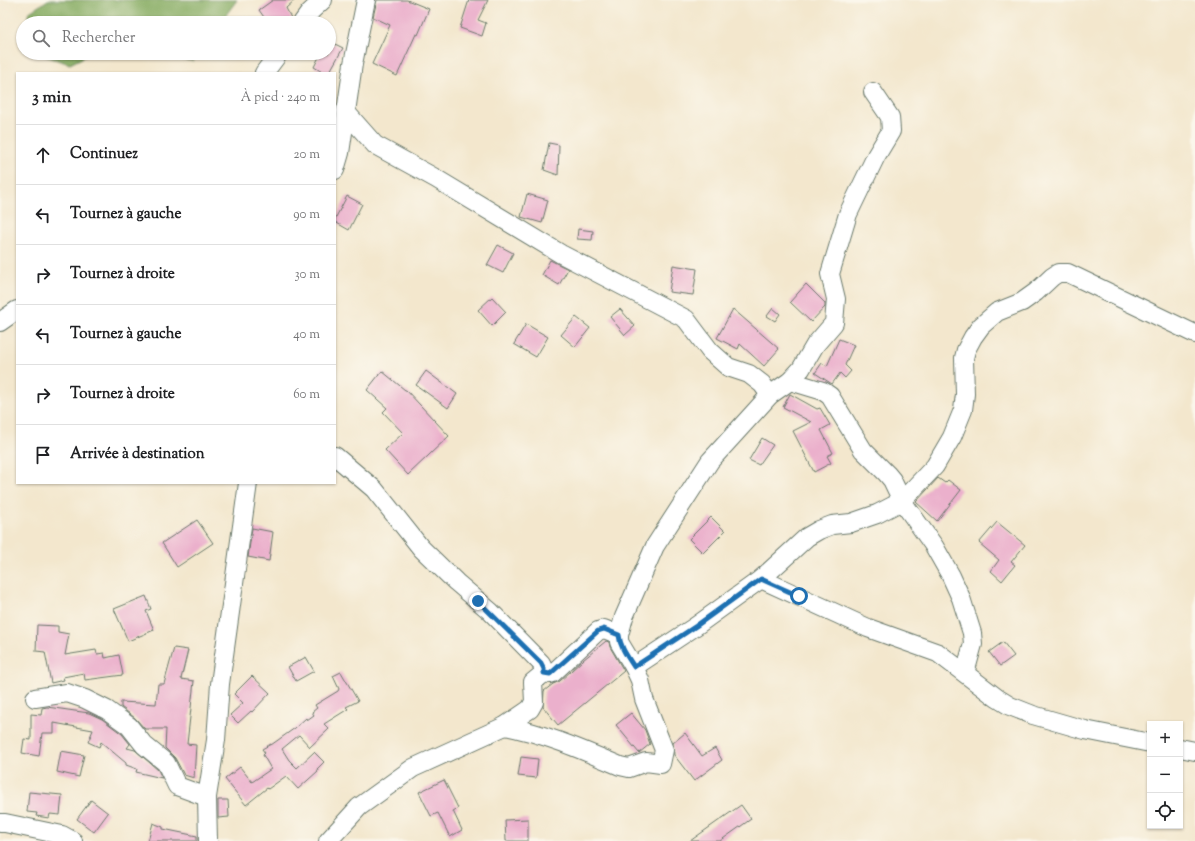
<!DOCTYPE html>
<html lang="fr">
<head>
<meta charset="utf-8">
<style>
	body { margin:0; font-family:"Sorts Mill Goudy",serif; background:#f6f6f6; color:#202124 }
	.controls { position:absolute; right:12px; bottom:12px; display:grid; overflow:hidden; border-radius:0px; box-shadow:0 1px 3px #0004 }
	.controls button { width:36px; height:36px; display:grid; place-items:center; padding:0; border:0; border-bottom:1px solid #e0e0e0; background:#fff; color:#202124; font:20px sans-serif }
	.stop { position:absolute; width:12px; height:12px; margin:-9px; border:3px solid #1f6fb2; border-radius:50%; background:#fff }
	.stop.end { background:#1f6fb2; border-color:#fff; box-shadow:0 1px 4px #0008 }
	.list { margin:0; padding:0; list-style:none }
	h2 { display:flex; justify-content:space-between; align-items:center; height:52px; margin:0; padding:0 16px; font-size:17px }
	h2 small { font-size:13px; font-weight:400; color:#757577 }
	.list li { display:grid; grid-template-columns:26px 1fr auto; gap:12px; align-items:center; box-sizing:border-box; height:60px; padding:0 16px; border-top:1px solid #e0e0e0 }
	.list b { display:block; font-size:15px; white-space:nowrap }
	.list em { font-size:13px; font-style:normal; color:#757577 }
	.icon { flex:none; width:22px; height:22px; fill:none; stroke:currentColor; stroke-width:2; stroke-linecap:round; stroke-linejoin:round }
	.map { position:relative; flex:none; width:1195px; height:841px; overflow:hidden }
	.search { position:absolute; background:#fff; box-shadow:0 1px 3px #0004; left:16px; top:16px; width:320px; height:44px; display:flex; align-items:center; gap:10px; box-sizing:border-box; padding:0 14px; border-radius:22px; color:#757577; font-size:15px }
	.panel { position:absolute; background:#fff; box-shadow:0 1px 3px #0004; left:16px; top:72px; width:320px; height:412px; border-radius:0px }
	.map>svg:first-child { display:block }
	.forest { fill:#86ac62; stroke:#52744b }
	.building { fill:#ebb0cc }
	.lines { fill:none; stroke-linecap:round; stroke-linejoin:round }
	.minor-casing { stroke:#69786a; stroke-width:20 }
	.minor { stroke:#fff; stroke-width:18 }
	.route { stroke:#1f6fb2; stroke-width:5 }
</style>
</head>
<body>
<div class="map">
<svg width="1195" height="841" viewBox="0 0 1195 841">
	<rect width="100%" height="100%" fill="#fbf7ec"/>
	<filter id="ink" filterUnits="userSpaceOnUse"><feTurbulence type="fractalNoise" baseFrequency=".025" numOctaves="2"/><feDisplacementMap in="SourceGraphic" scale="8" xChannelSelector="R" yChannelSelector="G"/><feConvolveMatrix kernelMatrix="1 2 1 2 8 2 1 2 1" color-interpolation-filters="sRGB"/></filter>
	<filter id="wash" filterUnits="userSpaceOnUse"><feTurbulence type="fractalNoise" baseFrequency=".012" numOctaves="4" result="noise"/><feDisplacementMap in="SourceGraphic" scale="16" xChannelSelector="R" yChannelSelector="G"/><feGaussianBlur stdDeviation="0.9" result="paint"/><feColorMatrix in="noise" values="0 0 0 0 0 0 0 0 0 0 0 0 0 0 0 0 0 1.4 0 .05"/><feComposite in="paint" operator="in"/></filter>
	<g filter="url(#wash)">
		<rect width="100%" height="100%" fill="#f3e7cd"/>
		<g class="forest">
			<path d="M 48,0 L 237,0 L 220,23 L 28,23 L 28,13 Z"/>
			<path d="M 35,53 L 92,53 L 70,64 Z"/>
			<path d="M 160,53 L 198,53 L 193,61 L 167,58 Z"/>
		</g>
		<g id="blocks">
			<g class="building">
				<path d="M 273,0 L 295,0 L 286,8 L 292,20 L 286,23 L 268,23 L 259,10 Z"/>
				<path d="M 377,0 L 407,0 L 429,9 L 418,35 L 416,34 L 397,76 L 372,64 L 390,25 L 373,17 Z"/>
				<path d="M 469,0 L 488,0 L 478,20 L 486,23 L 482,36 L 460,28 Z"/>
				<path d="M 329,41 L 343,48 L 329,73 L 324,73 L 314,67 L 321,53 L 329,53 Z"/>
				<path d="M 549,143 L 559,145 L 558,175 L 544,170 Z"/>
				<path d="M 527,194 L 548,200 L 542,223 L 521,217 Z"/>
				<path d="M 347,196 L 362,204 L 349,230 L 335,222 L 335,219 Z"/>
				<path d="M 578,229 L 593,231 L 592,240 L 577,239 Z"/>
				<path d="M 498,245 L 513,253 L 503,273 L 487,265 Z"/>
				<path d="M 550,260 L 568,269 L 559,285 L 542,275 Z"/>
				<path d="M 673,265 L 697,269 L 693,295 L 669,292 Z"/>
				<path d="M 806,284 L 825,303 L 825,307 L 811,322 L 790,302 Z"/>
				<path d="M 492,297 L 506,312 L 492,326 L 478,310 Z"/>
				<path d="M 773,308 L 780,314 L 775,321 L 767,316 Z"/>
				<path d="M 620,309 L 635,326 L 625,335 L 610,317 Z"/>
				<path d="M 733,309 L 779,349 L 764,366 L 740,344 L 738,349 L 717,338 Z"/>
				<path d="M 576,317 L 590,328 L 575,347 L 561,335 Z"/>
				<path d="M 526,324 L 548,337 L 536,357 L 514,344 Z"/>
				<path d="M 839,339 L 854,345 L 845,365 L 851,371 L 845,378 L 840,373 L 832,384 L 815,373 L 822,363 L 827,366 Z"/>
				<path d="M 382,371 L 405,390 L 406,390 L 449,436 L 408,475 L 385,450 L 403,433 L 383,412 L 387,408 L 367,390 Z"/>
				<path d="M 426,371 L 457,394 L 448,408 L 416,385 Z"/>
				<path d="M 790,394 L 817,409 L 820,408 L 830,425 L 821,430 L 833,453 L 827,456 L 831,463 L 814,472 L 793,431 L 811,422 L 783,407 Z"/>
				<path d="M 762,438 L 773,445 L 759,465 L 749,460 Z"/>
				<path d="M 938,478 L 945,483 L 948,480 L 961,490 L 937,521 L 916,502 Z"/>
				<path d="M 711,517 L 725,531 L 703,553 L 689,539 Z"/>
				<path d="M 197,520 L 213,543 L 177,567 L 162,543 Z"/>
				<path d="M 997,522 L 1025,545 L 1011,562 L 1015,565 L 1002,581 L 991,571 L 999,560 L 979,543 Z"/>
				<path d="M 252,528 L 273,532 L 269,561 L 248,557 Z"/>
				<path d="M 146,596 L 151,609 L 146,611 L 154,630 L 128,641 L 114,609 Z"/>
				<path d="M 37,625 L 58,626 L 58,632 L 69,634 L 65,655 L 96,650 L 97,654 L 104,653 L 105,658 L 119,655 L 123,675 L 85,680 L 84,673 L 63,677 L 64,680 L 51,683 L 45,652 L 36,651 Z"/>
				<path d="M 606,641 L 609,642 L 610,647 L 624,671 L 558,725 L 543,707 L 544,691 L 553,684 L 560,681 L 583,660 Z"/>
				<path d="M 1003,642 L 1014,656 L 1000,666 L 989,652 Z"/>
				<path d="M 174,648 L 188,650 L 181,679 L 194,681 L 187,744 L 196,745 L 194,778 L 184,775 L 175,758 L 165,748 L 166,729 L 145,729 L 135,718 L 121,707 L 121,702 L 156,704 L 158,684 L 164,684 Z"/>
				<path d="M 306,657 L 314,671 L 296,681 L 288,667 Z"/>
				<path d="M 341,672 L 358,701 L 346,707 L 348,709 L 324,724 L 329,729 L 310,747 L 299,735 L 282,749 L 289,760 L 297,768 L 314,752 L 324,762 L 317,769 L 318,771 L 298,789 L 286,776 L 268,789 L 267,788 L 246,805 L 225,779 L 240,767 L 252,782 L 271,769 L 263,755 L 265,753 L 262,749 L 271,744 L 271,745 L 295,728 L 306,718 L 307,720 L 314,715 L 312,712 L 317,708 L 315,705 L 338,691 L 339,689 L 333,676 Z"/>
				<path d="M 252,676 L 270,693 L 252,712 L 251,711 L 238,723 L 230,715 L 243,703 L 234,694 Z"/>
				<path d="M 47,707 L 89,713 L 102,719 L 122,734 L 130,744 L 127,748 L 135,750 L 158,770 L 162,778 L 136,772 L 137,769 L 126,765 L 126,763 L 101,742 L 99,747 L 88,742 L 93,730 L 54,723 L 54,733 L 42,733 L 39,756 L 22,753 L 24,739 L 31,740 L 31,714 L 41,715 L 42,708 Z"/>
				<path d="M 631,713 L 645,730 L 650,744 L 639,753 L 616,725 Z"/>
				<path d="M 685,733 L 702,756 L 715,748 L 722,760 L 694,781 L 674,755 L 673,743 Z"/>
				<path d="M 61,751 L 84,755 L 79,777 L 57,772 Z"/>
				<path d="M 521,757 L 538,759 L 536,778 L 518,776 Z"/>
				<path d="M 444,780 L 458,808 L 453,811 L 462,830 L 450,837 L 438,813 L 431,816 L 419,792 Z"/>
				<path d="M 29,792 L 62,795 L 60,815 L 50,814 L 49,818 L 36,816 L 37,813 L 27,812 Z"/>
				<path d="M 91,800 L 108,813 L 94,832 L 77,819 Z"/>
				<path d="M 218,800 L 228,800 L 229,817 L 218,818 Z"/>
				<path d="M 741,805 L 751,819 L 720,841 L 690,841 Z"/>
				<path d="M 528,819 L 528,841 L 506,841 L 505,820 Z"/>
				<path d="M 153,823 L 163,827 L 163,829 L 197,836 L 197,841 L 148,841 Z"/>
			</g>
		</g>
	</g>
	<g filter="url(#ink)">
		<use href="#blocks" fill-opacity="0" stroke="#69786a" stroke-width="1"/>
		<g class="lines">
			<defs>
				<g id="minor">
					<path d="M 302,23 L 310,12 L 323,0"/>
					<path d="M 264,73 L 279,53"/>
					<path d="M 345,111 L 375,145 L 435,178 L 561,254 L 686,319 L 710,351 L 728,367 L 749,374 L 762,384 L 770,395"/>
					<path d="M 335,170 L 340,153 L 353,64 L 366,0"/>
					<path d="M 0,322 L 17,310"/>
					<path d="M 790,381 L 823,391 L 830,396 L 863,450 L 887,474 L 892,480 L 902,501 L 934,546 L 951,576 L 961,598 L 972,633 L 973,644 L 965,673"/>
					<path d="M 335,456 L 374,489 L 421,548 L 456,582 L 490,611 L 541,663 L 544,669 L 544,673"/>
					<path d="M 761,579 L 868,628 L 938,653 L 997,698 L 1010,706 L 1033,715 L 1085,730 L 1150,743"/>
					<path d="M 634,667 L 696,626 L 761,579 L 807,537 L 819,530 L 832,525 L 851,523 L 877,514 L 902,501 L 935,466 L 952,437 L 963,410 L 965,394 L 964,358 L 966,350 L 973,337 L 981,326 L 997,312 L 1022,302 L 1036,292 L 1052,277 L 1058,273 L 1068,273 L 1195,334"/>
					<path d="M 35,698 L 67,693 L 85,699 L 107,710 L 129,726 L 144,745 L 166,763 L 177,786 L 207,797"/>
					<path d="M 505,726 C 546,734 582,750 620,766 L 629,768 L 646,762 L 661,764 L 664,750 L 644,699 L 640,680 L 634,667 L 619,642 L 619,635 L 624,617 L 655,546 L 710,461 L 770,395 L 790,381 L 801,369 L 815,345 L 834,323 L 836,299 L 830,274 L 848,214 L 876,156 L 891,131 L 890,117 L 873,92"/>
					<path d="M 1180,748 L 1195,751"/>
					<path d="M 0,823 L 5,823 L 62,835 L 73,841"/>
					<path d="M 208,841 L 207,797 L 216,740 L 220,684 L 248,483"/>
					<path d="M 328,841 L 359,807 L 413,768 L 505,726 L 530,709 L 534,702 L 533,682 L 544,673 L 550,674 L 553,673 L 598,631 L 604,629 L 619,635"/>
				</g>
			</defs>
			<use href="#minor" class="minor-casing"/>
			<use href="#minor" class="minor"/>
		</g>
	</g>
	<g class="lines" filter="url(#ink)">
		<path class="route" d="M 478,601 L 541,663 L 544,669 L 544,673 L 550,674 L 598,631 L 604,629 L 619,635 C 620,647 627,656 634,667 L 696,626 L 761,579 L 799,596"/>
	</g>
</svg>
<div class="controls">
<button>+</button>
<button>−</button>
<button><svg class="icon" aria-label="locate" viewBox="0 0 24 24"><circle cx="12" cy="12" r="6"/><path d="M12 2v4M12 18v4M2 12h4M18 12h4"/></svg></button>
</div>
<div class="stop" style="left:799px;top:596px"></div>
<div class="stop end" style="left:478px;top:601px"></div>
<div class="search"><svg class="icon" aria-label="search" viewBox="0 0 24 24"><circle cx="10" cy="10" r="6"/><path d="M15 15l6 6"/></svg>Rechercher</div>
<section class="panel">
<h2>3 min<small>À pied · 240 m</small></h2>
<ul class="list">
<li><svg class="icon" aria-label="ahead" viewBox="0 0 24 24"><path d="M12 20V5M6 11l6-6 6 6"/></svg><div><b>Continuez</b></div><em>20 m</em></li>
<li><svg class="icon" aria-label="left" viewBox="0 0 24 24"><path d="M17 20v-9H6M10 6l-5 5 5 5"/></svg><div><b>Tournez à gauche</b></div><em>90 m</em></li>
<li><svg class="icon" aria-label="right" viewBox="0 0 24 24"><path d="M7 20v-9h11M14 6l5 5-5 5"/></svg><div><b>Tournez à droite</b></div><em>30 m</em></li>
<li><svg class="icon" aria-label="left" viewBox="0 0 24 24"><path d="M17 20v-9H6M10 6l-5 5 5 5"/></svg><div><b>Tournez à gauche</b></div><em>40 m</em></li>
<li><svg class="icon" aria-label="right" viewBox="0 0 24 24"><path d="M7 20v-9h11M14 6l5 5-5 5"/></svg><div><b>Tournez à droite</b></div><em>60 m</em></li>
<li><svg class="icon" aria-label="arrive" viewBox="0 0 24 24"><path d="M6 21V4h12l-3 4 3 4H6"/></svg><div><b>Arrivée à destination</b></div></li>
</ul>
</section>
</div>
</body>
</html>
